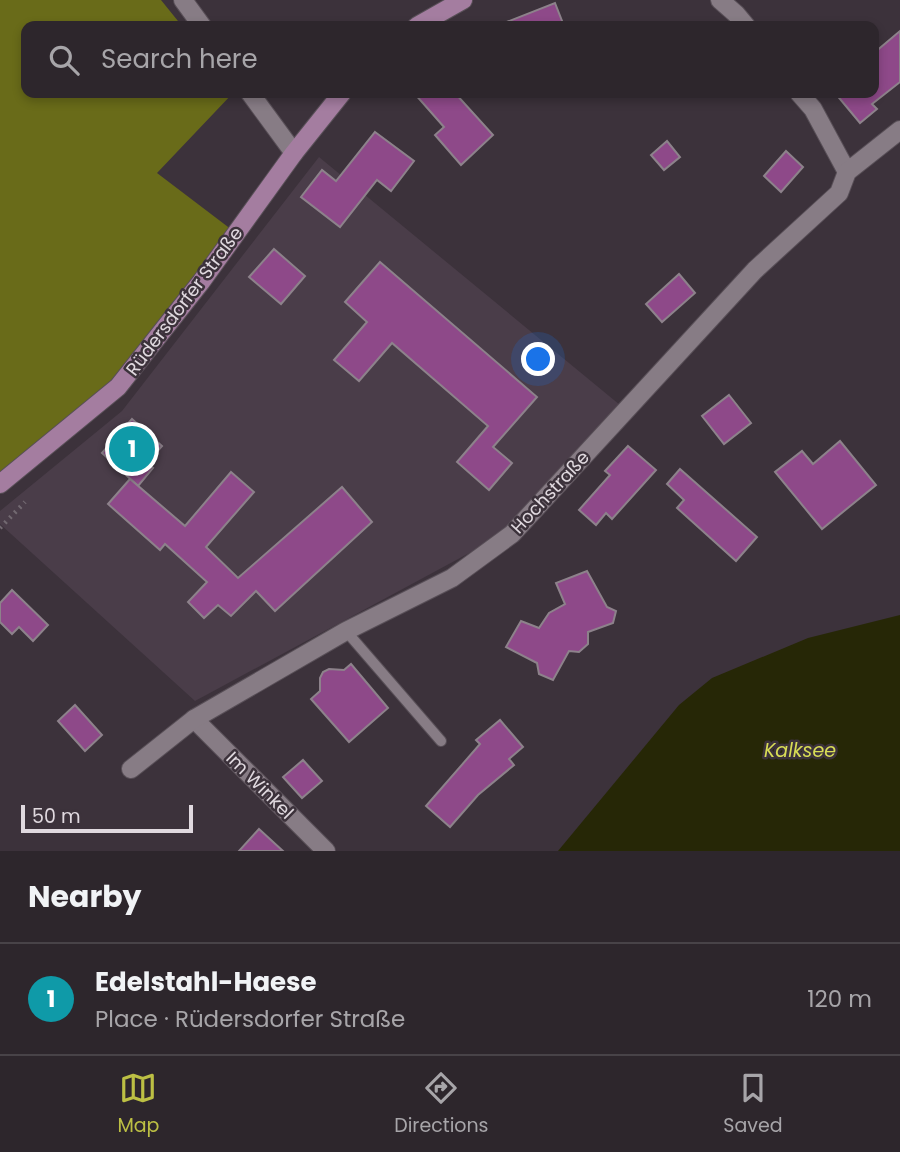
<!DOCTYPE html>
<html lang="en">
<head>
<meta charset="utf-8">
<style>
	body { margin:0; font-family:Poppins,sans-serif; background:#352e34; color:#f1f3f6 }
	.scale { position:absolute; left:21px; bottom:18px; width:172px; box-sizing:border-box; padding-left:7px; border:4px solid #e0d9df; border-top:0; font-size:19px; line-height:24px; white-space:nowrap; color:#e0d9df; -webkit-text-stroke:5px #3c323b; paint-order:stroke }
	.you { position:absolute; left:539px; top:360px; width:24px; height:24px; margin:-18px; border:5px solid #fff; border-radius:50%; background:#1a73e8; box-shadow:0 0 0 10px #1a73e833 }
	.badge { display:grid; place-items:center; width:46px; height:46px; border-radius:50%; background:#bcbf44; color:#fff; font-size:23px; font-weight:700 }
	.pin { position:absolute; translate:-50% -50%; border:4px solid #fff; box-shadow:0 2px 7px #0006 }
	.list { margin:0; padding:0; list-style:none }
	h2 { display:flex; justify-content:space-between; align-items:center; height:91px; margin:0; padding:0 28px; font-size:30px }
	h2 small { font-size:23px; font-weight:400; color:#a7a5a9 }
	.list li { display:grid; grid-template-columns:46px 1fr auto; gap:21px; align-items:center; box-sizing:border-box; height:112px; padding:0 28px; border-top:2px solid #484348 }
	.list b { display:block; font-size:26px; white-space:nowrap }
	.list p { margin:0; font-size:23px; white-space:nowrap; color:#a7a5a9 }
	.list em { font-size:23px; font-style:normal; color:#a7a5a9 }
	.icon { flex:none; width:38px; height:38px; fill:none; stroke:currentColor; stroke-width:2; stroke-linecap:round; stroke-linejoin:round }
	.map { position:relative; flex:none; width:900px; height:851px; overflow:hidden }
	.search { position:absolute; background:#2d262c; box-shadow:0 4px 10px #0003; left:21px; right:21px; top:21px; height:77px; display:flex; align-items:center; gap:18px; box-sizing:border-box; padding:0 24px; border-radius:14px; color:#a7a5a9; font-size:26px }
	.sheet { height:203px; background:#2d262c }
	nav { display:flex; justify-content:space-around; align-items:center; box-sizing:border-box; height:98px; border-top:2px solid #484348; background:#2d262c; font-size:19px; color:#a7a5a9 }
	nav a { display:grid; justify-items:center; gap:4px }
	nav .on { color:#bcbf44 }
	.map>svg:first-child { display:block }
	.built { fill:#4a3d49 }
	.forest { fill:#696b19 }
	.water { fill:#262706 }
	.building { fill:#8e4989; stroke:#8d828b; stroke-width:2 }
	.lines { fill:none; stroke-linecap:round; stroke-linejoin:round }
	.lane-casing { stroke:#584f57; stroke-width:12 }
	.street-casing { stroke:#584f57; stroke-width:20 }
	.secondary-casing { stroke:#584f57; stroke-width:20 }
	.path { stroke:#726971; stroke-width:4.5; stroke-dasharray:2 5; stroke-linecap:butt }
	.lane { stroke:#877c85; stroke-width:10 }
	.street { stroke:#877c85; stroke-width:18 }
	.secondary { stroke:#a47da0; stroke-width:18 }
	.labels { text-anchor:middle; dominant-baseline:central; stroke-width:5; stroke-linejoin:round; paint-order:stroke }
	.street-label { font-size:18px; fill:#e0d9df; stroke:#3c323b }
	.water-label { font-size:19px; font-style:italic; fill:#d8dc55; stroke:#3c323b }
</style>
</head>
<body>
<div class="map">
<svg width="900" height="851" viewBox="0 0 900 851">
	<rect width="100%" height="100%" fill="#3c323b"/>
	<path class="built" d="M 319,157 L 620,405 L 497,538 L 195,701 L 0,524 L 0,511 L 122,411 Z"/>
	<path class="forest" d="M 0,0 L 161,0 L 182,26 L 26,26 L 26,93 L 233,93 L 157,173 L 236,233 L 118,387 L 0,474 Z"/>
	<path class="water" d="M 900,615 L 900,851 L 558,851 L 679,705 L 712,678 L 808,638 Z"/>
	<g class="building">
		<path d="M 555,3 L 564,26 L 500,26 L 499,25 Z"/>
		<path d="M 900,31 L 900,82 L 872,104 L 877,109 L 860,123 L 835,93 L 874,93 L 874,53 Z"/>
		<path d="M 414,93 L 455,93 L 493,135 L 461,165 L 435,135 L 444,127 Z"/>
		<path d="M 375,132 L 414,161 L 391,191 L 377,180 L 340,227 L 301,197 L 322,170 L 336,181 Z"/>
		<path d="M 667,141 L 680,157 L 664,170 L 651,155 Z"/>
		<path d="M 786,151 L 803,167 L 781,192 L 764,176 Z"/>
		<path d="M 274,249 L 305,276 L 281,304 L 249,277 Z"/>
		<path d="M 380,262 L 537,397 L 493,447 L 512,463 L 489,490 L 457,462 L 488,426 L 392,343 L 359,381 L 334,360 L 367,322 L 345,302 Z"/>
		<path d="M 679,274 L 695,293 L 662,322 L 646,304 Z"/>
		<path d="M 729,395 L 751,423 L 724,444 L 702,416 Z"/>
		<path d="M 132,419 L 162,446 L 147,463 L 153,468 L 138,486 L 102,453 Z"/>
		<path d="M 840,441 L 876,485 L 822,529 L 775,472 L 802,451 L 813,464 Z"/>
		<path d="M 628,446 L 656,470 L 612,519 L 606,513 L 596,525 L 579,510 L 610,475 L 605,471 Z"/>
		<path d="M 680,469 L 757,537 L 736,561 L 677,508 L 684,500 L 667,484 Z"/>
		<path d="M 231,472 L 254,492 L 206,547 L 238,578 L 342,487 L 372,522 L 275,611 L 256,591 L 231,616 L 218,605 L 204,618 L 188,602 L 207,582 L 165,544 L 160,550 L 108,504 L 130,479 L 185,526 Z"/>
		<path d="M 587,571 L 607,607 L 616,611 L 613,623 L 588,632 L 588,644 L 579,652 L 569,651 L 553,680 L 539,674 L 537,663 L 506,647 L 521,621 L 539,628 L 549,613 L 565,604 L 556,583 Z"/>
		<path d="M 12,590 L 48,625 L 33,641 L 19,627 L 12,634 L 0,622 L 0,603 Z"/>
		<path d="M 351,664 L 388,708 L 349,742 L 311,699 L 320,691 L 320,678 L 323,672 L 329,669 L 344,670 Z"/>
		<path d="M 75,705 L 102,735 L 85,751 L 58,721 Z"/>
		<path d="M 500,720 L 523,747 L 509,759 L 514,765 L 478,795 L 450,827 L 426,806 L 480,744 L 476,740 Z"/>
		<path d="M 303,760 L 322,781 L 302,798 L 283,777 Z"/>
		<path d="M 259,829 L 283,851 L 239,851 Z"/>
	</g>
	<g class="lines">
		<defs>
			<path id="lane" d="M 346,631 L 441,741"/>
			<g id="street">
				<path d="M 183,0 L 202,26"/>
				<path d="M 720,0 L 736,14 L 746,26"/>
				<path d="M 250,93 L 294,153"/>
				<path d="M 799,93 L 813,109 L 847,172"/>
				<path d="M 194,719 L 326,851"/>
				<path d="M 131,769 L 194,719 L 346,631 L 452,578 L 512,534 L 755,270 L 839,193 L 847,172 L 900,130"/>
			</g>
			<g id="secondary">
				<path d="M 417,26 L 463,0"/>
				<path d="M 0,484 L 118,387 L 201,282 L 294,153 L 342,93"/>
			</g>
		</defs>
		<use href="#lane" class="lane-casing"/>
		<use href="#street" class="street-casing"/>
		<use href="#secondary" class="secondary-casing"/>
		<path class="path" d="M 0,528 L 25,502"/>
		<use href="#lane" class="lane"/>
		<use href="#street" class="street"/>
		<use href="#secondary" class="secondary"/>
	</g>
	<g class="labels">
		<g class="street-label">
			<text transform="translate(184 301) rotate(-53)">Rüdersdorfer Straße</text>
			<text transform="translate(550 492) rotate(-47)">Hochstraße</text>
			<text transform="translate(260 785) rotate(45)">Im Winkel</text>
		</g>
		<g class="water-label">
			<text x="800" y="750">Kalksee</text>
		</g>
	</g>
</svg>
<div class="scale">50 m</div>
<div class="you"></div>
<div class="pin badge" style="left:132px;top:449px;background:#0f9aa8">1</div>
<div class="search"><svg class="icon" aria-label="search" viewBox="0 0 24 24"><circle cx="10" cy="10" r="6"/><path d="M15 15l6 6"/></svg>Search here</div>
</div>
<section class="sheet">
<h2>Nearby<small></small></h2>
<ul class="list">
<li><span class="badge" style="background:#0f9aa8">1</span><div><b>Edelstahl-Haese</b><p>Place · Rüdersdorfer Straße</p></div><em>120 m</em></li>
</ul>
</section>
<nav>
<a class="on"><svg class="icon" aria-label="map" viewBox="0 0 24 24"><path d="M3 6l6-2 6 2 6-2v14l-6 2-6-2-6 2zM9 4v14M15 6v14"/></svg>Map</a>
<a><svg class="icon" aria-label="directions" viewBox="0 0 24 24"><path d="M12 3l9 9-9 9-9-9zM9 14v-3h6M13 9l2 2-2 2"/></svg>Directions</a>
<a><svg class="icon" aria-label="saved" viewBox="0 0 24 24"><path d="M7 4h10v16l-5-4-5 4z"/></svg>Saved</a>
</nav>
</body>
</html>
